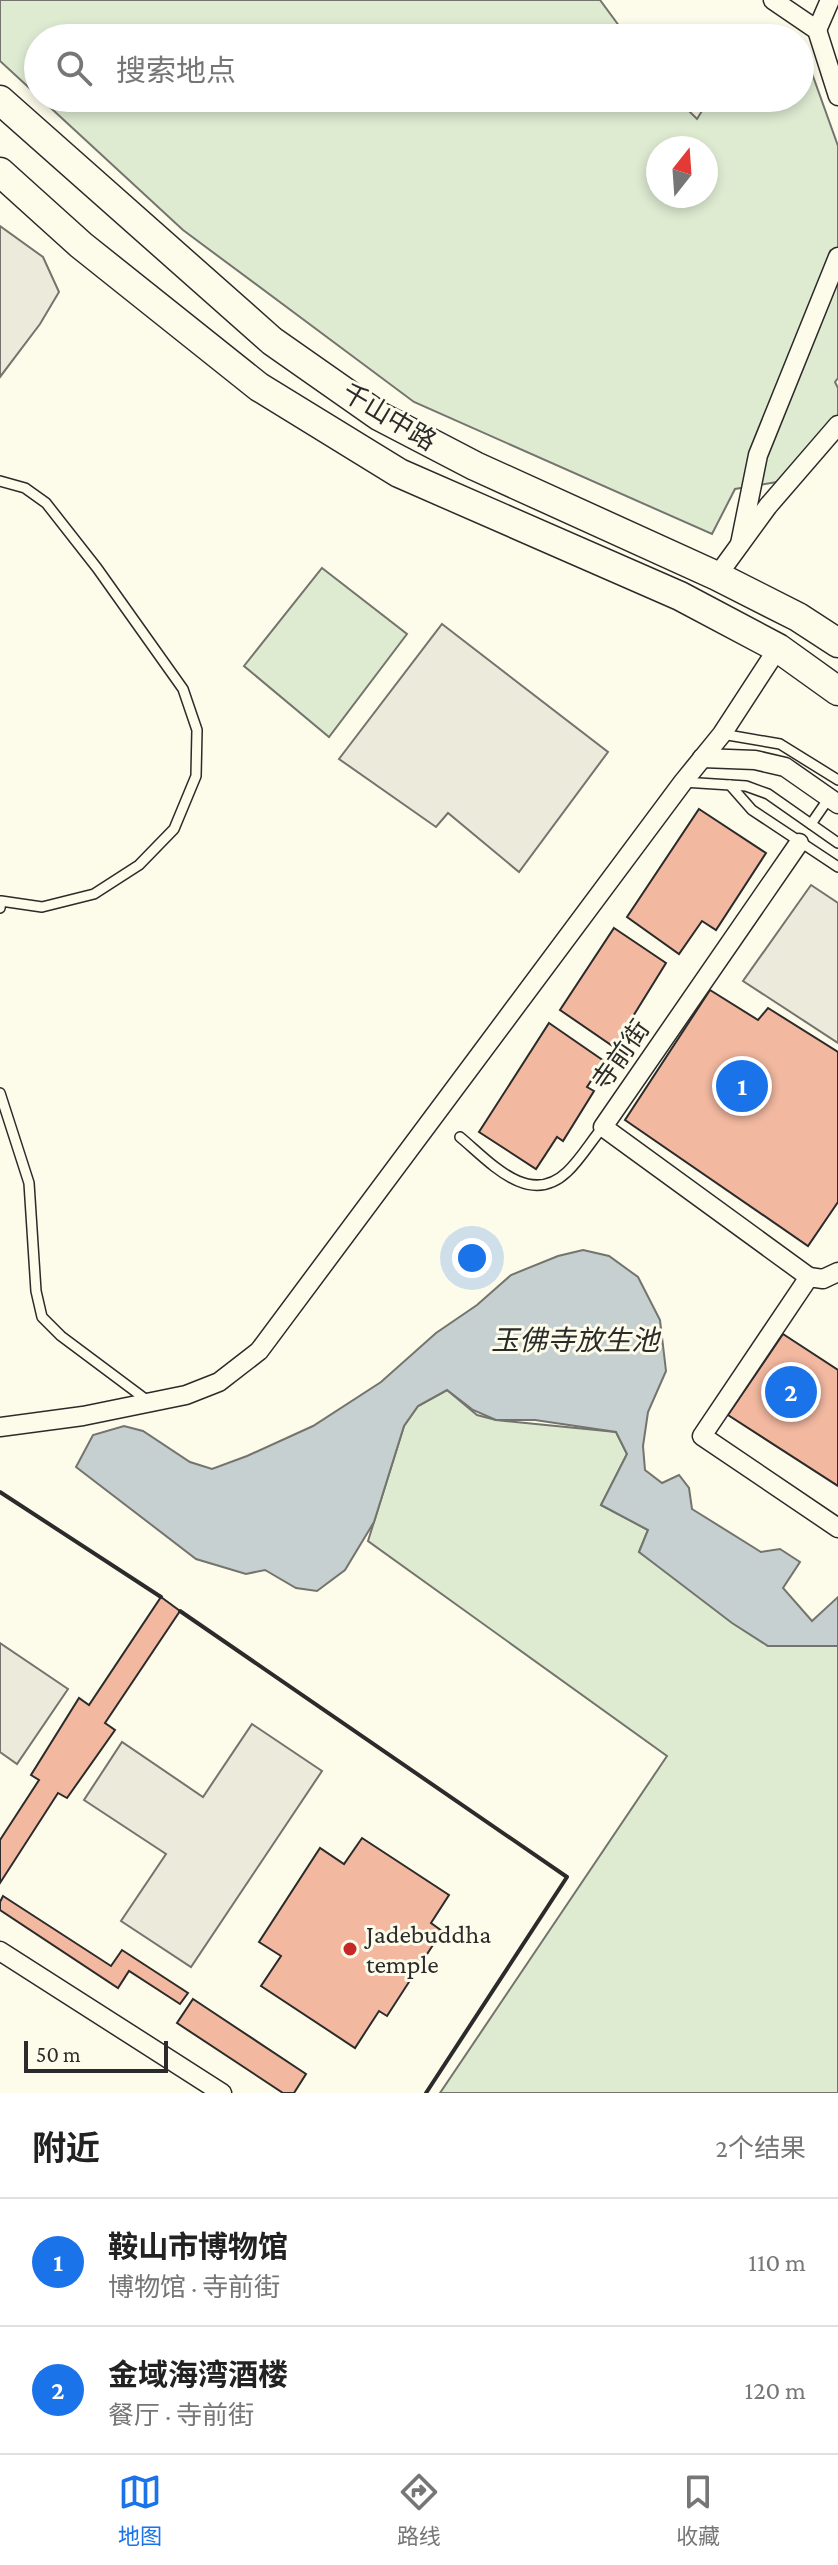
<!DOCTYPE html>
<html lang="zh">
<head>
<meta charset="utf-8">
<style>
	body { margin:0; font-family:"Crimson Pro","Noto Sans SC",serif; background:#f2f2f2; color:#222 }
	.compass { position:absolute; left:646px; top:136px; width:72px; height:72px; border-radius:50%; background:#fff; box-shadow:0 4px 12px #0003; rotate:17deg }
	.scale { position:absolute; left:24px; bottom:20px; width:144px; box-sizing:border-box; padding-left:8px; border:4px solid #2b2b2b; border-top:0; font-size:22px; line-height:28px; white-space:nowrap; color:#2b2b2b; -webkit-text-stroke:6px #fdfbea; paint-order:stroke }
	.you { position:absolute; left:472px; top:1258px; width:28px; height:28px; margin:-20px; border:6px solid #fff; border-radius:50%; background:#1a73e8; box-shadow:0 0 0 12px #1a73e833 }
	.badge { display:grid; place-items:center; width:52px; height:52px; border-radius:50%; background:#1a73e8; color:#fff; font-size:26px; font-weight:700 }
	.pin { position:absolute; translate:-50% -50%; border:4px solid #fff; box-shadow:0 2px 8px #0006 }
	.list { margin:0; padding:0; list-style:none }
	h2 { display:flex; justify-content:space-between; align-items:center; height:104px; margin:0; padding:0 32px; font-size:34px }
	h2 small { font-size:26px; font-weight:400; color:#767676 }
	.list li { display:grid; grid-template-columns:52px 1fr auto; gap:24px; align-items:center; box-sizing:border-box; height:128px; padding:0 32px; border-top:2px solid #e0e0e0 }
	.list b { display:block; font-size:30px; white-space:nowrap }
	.list p { margin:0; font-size:26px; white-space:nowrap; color:#767676 }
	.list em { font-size:26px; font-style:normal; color:#767676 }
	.icon { flex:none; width:44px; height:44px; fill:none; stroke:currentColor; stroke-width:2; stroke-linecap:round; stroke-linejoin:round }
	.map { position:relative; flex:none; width:838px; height:2093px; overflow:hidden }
	.search { position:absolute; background:#fff; box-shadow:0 4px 12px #0003; left:24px; right:24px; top:24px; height:88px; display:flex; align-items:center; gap:20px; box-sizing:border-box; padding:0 28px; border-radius:44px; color:#767676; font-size:30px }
	.sheet { height:360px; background:#fff }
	nav { display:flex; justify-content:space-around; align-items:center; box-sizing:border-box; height:112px; border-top:2px solid #e0e0e0; background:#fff; font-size:22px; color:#767676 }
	nav a { display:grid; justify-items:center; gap:4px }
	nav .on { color:#1a73e8 }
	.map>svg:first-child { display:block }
	.green { fill:#deebd1; stroke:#74746e; stroke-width:2; fill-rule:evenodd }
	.parking { fill:#eceadb; stroke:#74746e; stroke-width:2 }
	.water { fill:#c7d0d0; stroke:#74746e; stroke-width:2 }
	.building { fill:#f2b8a0; stroke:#2b2b2b; stroke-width:2 }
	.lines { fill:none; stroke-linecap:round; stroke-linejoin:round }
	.service-casing { stroke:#2b2b2b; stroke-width:12 }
	.minor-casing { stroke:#2b2b2b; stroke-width:21 }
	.primary-casing { stroke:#2b2b2b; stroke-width:31 }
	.service { stroke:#fdfbea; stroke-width:9 }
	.minor { stroke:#fdfbea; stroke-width:18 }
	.primary { stroke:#fdfbea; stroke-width:28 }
	.wall { stroke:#2b2b2b; stroke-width:4 }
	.poi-dot { fill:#c62828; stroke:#fdfbea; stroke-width:3 }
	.labels { text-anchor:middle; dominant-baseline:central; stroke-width:6; stroke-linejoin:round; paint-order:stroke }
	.street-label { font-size:26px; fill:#2b2b2b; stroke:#fdfbea }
	.poi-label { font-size:26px; fill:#2b2b2b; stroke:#fdfbea; text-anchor:start }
	.water-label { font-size:28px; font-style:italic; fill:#2b2b2b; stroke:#fdfbea }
</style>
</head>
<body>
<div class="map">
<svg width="838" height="2093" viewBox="0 0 838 2093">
	<rect width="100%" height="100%" fill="#fdfbea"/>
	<g class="green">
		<path d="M 0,0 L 600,0 L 628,38 L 38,38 L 38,96 L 0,61 Z"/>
		<path d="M 800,40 L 838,146 L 838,378 L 835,382 L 838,388 L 838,417 L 789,480 L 735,489 L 712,534 L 414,402 L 183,230 L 40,98 L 676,98 L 697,119 L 710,98 L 800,98 ZM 658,148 L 706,148 L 706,196 L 658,196 Z"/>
		<path d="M 322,568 L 407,634 L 329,737 L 244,666 Z"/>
		<path d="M 447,1390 L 477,1415 L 496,1420 L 616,1432 L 627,1454 L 601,1505 L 648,1530 L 639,1552 L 768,1646 L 838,1645 L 838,2093 L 440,2093 L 667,1756 L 368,1541 L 404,1426 L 418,1406 Z"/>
	</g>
	<g class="parking">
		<path d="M 0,226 L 43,257 L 59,292 L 40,324 L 0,377 Z"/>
		<path d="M 442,624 L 608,752 L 519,872 L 448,813 L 436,827 L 339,759 Z"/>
		<path d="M 811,885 L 838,903 L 838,1043 L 743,981 Z"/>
		<path d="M 0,1643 L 68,1689 L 17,1764 L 0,1752 Z"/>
		<path d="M 252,1724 L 322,1771 L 191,1967 L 121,1921 L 166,1854 L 84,1800 L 122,1742 L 203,1797 Z"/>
	</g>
	<path class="water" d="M 583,1250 L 609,1256 L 638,1277 L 660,1320 L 666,1371 L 648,1412 L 643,1446 L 645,1470 L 662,1483 L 679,1475 L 689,1488 L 692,1509 L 761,1552 L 780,1549 L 800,1562 L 783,1588 L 812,1621 L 838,1597 L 838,1646 L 768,1646 L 732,1623 L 639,1552 L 648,1530 L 601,1505 L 627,1454 L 616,1432 L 535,1420 L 496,1420 L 473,1410 L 447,1390 L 418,1406 L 404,1426 L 374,1522 L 345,1570 L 317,1591 L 296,1588 L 265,1570 L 246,1574 L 196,1559 L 76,1467 L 93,1435 L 124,1426 L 143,1431 L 190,1462 L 212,1469 L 247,1456 L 313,1426 L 381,1382 L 436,1333 L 477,1305 L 511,1275 L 558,1256 Z"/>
	<g class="building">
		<path d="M 699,809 L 766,853 L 716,930 L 702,921 L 679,954 L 627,917 Z"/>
		<path d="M 614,928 L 666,963 L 614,1047 L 560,1010 Z"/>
		<path d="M 710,990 L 758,1020 L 768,1008 L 838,1052 L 838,1202 L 808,1246 L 625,1120 Z"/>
		<path d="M 549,1023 L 604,1061 L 587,1087 L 594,1091 L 563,1141 L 557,1137 L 536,1169 L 479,1132 Z"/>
		<path d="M 783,1334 L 838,1370 L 838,1486 L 728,1415 Z"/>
		<path d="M 161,1597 L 180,1611 L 105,1723 L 115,1730 L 67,1798 L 58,1793 L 0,1883 L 0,1840 L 39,1780 L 31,1775 L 79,1698 L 89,1705 Z"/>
		<path d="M 362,1838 L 449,1895 L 431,1923 L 442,1931 L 387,2016 L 379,2011 L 355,2048 L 261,1986 L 281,1956 L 259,1942 L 320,1848 L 344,1864 Z"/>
		<path d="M 3,1896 L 111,1966 L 122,1950 L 188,1993 L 180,2004 L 129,1971 L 118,1988 L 0,1910 L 0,1902 Z"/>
		<path d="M 193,1999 L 306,2074 L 294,2093 L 283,2093 L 177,2023 Z"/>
	</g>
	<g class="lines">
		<defs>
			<g id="service">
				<path d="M 0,481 L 25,488 L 46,503 L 97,568 L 183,689 L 197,730 L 196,776 L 174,829 L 139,865 L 94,894 L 42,907 L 1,901 L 0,908"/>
				<path d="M 722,734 L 780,744 L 838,780"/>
				<path d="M 683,782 L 746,786 L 768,794 L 838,843"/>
				<path d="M 730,785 L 752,810 L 838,867"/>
				<path d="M 811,824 L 829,798"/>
				<path d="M 0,1093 L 29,1183 L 36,1291 L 42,1317 L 61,1336 L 148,1401"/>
				<path d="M 460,1137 C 490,1162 529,1208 567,1172 C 581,1159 591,1141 603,1127"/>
			</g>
			<g id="minor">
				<path d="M 773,0 L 817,30 L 838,96"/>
				<path d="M 817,30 L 830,0"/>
				<path d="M 740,544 L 758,455 L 838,257"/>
				<path d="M 717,576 L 768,506 L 838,425"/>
				<path d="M 702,758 L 755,760 L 785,767 L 838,804"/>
				<path d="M 799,843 L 603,1127 L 809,1277"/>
				<path d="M 838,1272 L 823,1279 L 809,1277 L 702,1436 L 838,1528"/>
				<path d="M 0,1427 L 83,1416 L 186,1395 L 219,1382 L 259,1351 L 683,782 L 722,734 L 778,648"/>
				<path d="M 0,1951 L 222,2093"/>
			</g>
			<g id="primary">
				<path d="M 0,100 L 272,341 L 379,416 L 475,466 L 717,576 L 798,617 L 838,643"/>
				<path d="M 0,172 L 81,245 L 259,387 L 399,473 L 680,596 L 778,648 L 838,691"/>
			</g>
		</defs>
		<use href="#service" class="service-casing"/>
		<use href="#minor" class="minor-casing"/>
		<use href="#primary" class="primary-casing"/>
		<use href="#service" class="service"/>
		<use href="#minor" class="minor"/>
		<use href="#primary" class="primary"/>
		<g class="wall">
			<path d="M 0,1492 L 161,1597"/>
			<path d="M 180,1611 L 567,1877 L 426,2093"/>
		</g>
	</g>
	<circle class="poi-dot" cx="350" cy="1949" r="8"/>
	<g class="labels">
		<g class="street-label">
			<text transform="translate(389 417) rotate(31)">千山中路</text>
			<text transform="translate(621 1055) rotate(-55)">寺前街</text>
		</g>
		<g class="poi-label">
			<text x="366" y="1934">Jadebuddha<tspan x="366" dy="30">temple</tspan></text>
		</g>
		<g class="water-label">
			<text x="575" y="1340">玉佛寺放生池</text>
		</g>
	</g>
</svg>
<svg class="compass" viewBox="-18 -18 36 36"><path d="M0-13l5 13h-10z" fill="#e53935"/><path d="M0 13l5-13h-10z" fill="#767676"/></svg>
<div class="scale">50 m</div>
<div class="you"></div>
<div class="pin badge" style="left:742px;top:1086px">1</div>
<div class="pin badge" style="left:791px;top:1392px">2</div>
<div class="search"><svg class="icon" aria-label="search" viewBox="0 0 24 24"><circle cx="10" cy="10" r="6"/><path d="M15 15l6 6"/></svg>搜索地点</div>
</div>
<section class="sheet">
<h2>附近<small>2个结果</small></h2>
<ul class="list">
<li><span class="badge">1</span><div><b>鞍山市博物馆</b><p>博物馆 · 寺前街</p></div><em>110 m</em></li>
<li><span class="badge">2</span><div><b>金域海湾酒楼</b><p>餐厅 · 寺前街</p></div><em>120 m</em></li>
</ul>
</section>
<nav>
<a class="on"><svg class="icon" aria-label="map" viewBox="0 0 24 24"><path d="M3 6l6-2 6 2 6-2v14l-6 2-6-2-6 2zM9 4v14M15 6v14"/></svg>地图</a>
<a><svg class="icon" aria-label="directions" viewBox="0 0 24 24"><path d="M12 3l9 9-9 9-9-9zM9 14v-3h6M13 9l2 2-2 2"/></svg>路线</a>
<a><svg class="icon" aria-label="saved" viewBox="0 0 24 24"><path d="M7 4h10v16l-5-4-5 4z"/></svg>收藏</a>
</nav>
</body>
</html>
